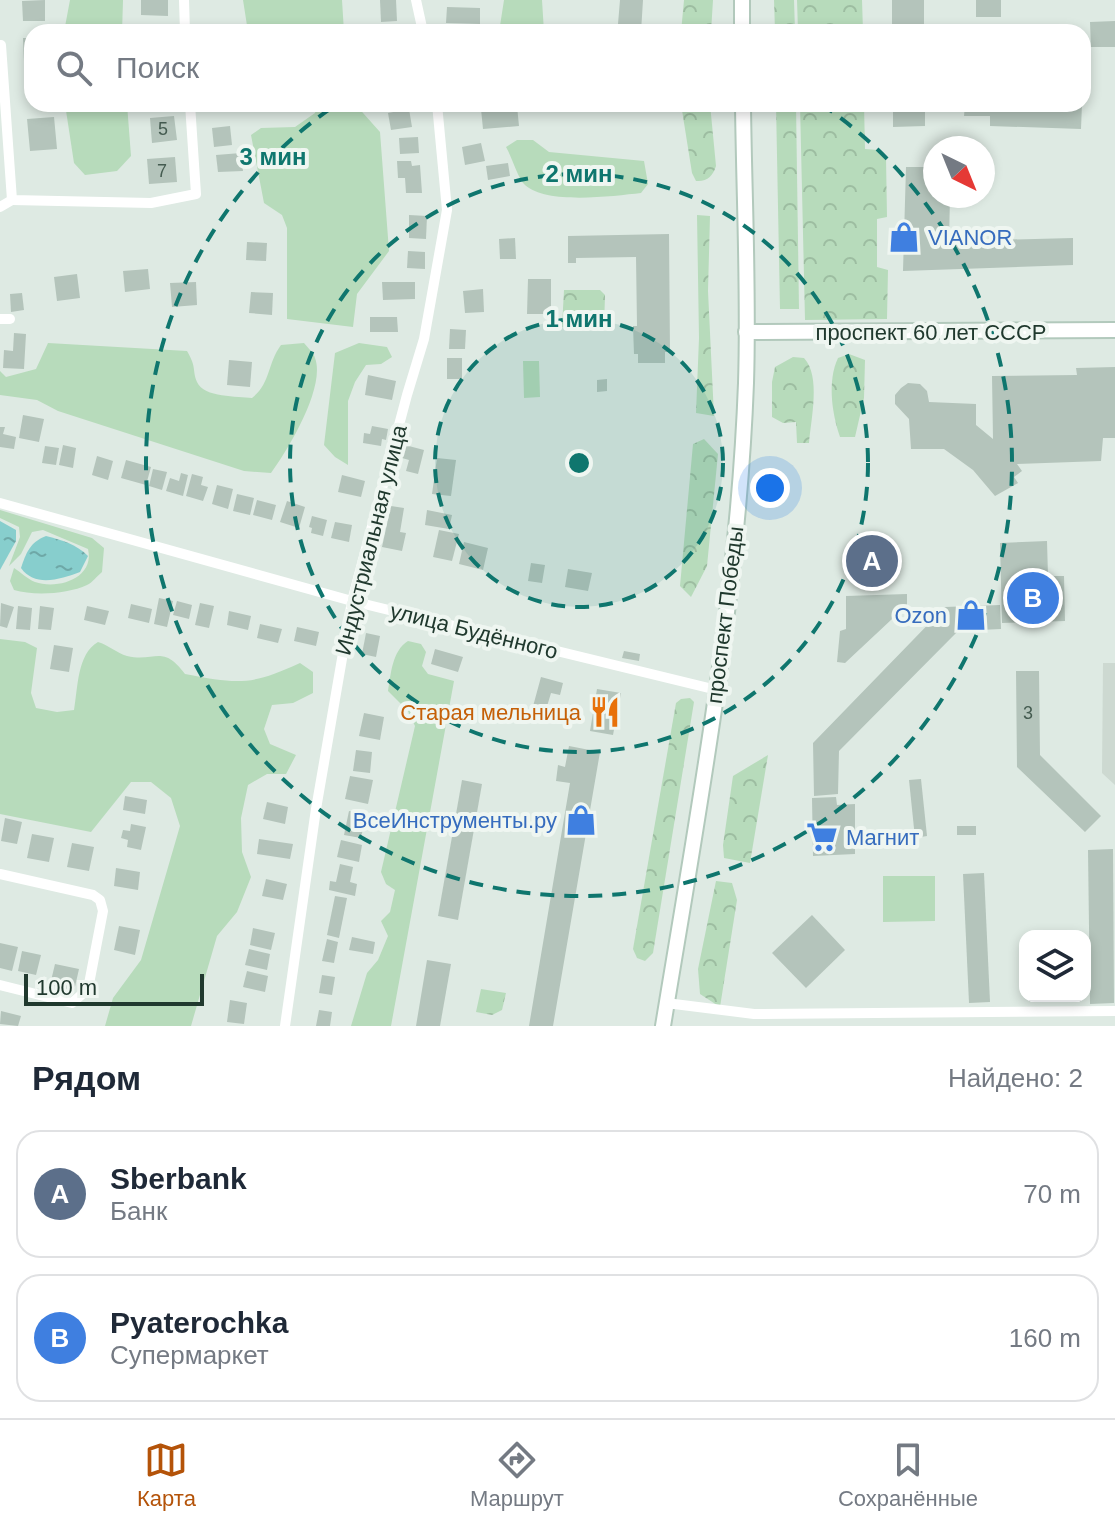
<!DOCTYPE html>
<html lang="ru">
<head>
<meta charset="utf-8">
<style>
	body { margin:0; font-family:Helvetica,sans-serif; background:#f6f6f7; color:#1f2937 }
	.controls { position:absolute; right:24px; bottom:24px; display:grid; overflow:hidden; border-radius:16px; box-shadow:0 4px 12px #0003 }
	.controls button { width:72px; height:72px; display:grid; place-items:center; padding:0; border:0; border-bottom:2px solid #e0e1e3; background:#fff; color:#1f2937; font:40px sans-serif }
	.compass { position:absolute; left:923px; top:136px; width:72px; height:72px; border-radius:50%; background:#fff; box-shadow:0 4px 12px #0003; rotate:137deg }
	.scale { position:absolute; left:24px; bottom:20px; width:180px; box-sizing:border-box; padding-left:8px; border:4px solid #20392e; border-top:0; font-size:22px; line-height:28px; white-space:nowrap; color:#20392e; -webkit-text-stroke:6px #eff6f1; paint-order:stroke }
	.you { position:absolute; left:770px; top:488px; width:28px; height:28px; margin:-20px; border:6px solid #fff; border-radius:50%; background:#1a73e8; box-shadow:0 0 0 12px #1a73e833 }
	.badge { display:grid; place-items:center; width:52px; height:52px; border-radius:50%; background:#b45309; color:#fff; font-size:26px; font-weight:700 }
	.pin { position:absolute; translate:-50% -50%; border:4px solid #fff; box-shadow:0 2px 8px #0006 }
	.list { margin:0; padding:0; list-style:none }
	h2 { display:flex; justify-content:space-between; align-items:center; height:104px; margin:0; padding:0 32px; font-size:34px }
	h2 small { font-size:26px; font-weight:400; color:#747a83 }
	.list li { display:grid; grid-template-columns:52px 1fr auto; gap:24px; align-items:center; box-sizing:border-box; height:128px; margin:0 16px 16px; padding:0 16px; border:2px solid #e0e1e3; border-radius:24px }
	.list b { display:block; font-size:30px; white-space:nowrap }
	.list p { margin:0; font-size:26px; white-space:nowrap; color:#747a83 }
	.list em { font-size:26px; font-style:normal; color:#747a83 }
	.icon { flex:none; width:44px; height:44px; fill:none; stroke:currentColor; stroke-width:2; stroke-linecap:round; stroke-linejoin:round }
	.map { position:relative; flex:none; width:1115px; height:1026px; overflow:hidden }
	.search { position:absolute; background:#fff; box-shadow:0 4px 12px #0003; left:24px; right:24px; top:24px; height:88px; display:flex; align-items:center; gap:20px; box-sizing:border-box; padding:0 28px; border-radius:24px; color:#747a83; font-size:30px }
	.sheet { height:392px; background:#fff }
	nav { display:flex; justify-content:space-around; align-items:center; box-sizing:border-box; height:112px; border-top:2px solid #e0e1e3; background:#fff; font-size:22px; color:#747a83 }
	nav a { display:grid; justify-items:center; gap:4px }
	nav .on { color:#b45309 }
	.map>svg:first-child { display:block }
	.built { fill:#cdd9d1 }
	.green { fill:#b7dbbb }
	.forest { fill:url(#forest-crowns) }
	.water { fill:url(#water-ripples) }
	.building { fill:#b4c4bb }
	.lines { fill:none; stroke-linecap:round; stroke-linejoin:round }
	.secondary-casing { stroke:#b2c9bc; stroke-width:18 }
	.minor { stroke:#fff; stroke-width:10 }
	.secondary { stroke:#fff; stroke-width:14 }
	.ring { fill:none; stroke:#0f766e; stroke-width:4; stroke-dasharray:14 10 }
	.labels { text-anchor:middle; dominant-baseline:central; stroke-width:8; stroke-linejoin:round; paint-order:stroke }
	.number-label { font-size:18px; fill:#455c51 }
	.shop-label { font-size:22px; fill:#366cbe; stroke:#eff6f1; text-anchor:start }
	.street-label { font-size:22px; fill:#20392e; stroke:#eff6f1 }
	.food-label { font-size:22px; fill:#c56008; stroke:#eff6f1; text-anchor:end }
	.centre { fill:#0f766e; stroke:#eff6f1; stroke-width:4 }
	.ring-label { font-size:24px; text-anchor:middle; font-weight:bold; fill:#0f766e; stroke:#eff6f1; stroke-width:8; stroke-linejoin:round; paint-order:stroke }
</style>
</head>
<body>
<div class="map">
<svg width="1115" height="1026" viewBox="0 0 1115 1026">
	<defs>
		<pattern id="forest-crowns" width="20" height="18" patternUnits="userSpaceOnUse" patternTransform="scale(2)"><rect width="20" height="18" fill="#b7dbbb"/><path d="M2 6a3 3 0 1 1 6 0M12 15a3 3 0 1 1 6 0" fill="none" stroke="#9dbda1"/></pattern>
		<pattern id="water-ripples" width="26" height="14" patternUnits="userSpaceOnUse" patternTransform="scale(2)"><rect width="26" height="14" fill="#87cecd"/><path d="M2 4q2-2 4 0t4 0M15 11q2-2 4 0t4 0" fill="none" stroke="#6ea8a7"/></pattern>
	</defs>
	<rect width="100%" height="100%" fill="#deeae3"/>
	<path class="built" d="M 1103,663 L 1115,663 L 1115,785 L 1102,773 Z"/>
	<g class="green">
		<path d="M 70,0 L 123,0 L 122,32 L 64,32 Z"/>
		<path d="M 243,0 L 342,0 L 344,32 L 248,32 Z"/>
		<path d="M 504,0 L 542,0 L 544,32 L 499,32 Z"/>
		<path d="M 65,104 L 127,104 L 131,156 L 117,171 L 85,175 L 74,163 Z"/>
		<path d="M 317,104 L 355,104 L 380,132 L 389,251 L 357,294 L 353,327 L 287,319 L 287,228 L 282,215 L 264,203 L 251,135 L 261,128 L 295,127 L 315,113 Z"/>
		<path d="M 517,140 L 533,140 L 549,152 L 644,161 L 648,184 L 641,193 C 613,196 547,205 525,185 C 518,179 512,157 506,147 Z"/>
		<path d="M 48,343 L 187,351 C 197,368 192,370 197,382 C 204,398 238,396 252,398 C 271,383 267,364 281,345 L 304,343 C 307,347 314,353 315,358 C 326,387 288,450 271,473 L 244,471 L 58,411 L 37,400 L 0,395 L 0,371 L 6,377 L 36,369 Z"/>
		<path d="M 359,343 L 387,347 L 392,357 L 381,364 L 366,365 L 355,382 L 348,401 L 348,465 L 335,457 L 324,445 L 335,353 Z"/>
		<path d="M 523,361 L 539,361 L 540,397 L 524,398 Z"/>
		<path d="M 0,510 L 92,538 L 104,548 L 102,572 C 97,576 92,583 87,585 C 68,594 34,596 14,590 L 10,581 L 14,568 C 21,572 27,579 35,582 C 58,590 95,578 88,549 L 43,530 L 32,532 L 21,554 L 9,566 L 20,537 L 19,527 L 0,518 Z"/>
		<path d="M 0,639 L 25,642 L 37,648 L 31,693 L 36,708 L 57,712 L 74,710 C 78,688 77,654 98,642 C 108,645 117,653 127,656 C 155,663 162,643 185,674 C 238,684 250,686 300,663 L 313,672 L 313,693 L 293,703 L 272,705 L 264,729 L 270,744 L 296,755 L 286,774 L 267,774 L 248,785 L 241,818 L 242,852 L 251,877 L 237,912 L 217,936 L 191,1026 L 105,1026 L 113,998 L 141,960 L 180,826 L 171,798 L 151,782 L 131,782 L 91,832 L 0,814 Z"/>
		<path d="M 408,641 L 421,644 L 426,652 L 422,666 L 428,674 L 454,681 L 391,1026 L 351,1026 L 367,973 L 378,960 L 388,936 L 381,921 L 390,912 L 395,890 L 386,884 L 381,872 L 415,726 L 408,711 L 388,691 C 391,674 392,651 408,641 Z"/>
		<path d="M 883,876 L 935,876 L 935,921 L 883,922 Z"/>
	</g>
	<g class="forest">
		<path d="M 684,0 L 713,0 L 711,32 L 681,32 Z"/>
		<path d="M 774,0 L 794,0 L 795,32 L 775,32 Z"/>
		<path d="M 797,0 L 862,0 L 863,32 L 798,32 Z"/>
		<path d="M 681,104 L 710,104 L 716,166 C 713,176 707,182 696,181 L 692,173 Z"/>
		<path d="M 776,104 L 796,104 L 799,309 L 780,309 Z"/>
		<path d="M 800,104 L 864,104 L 865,149 L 878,150 L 886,157 L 887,217 L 877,219 L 877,267 L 888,270 L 887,319 L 805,320 Z"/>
		<path d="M 697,215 L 710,216 L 708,291 L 714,416 L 696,413 L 699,338 Z"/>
		<path d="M 564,290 L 600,290 L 605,295 L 604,328 L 562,327 Z"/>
		<path d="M 849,354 L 865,360 L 864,398 L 855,437 L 840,437 C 832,414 827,381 838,358 Z"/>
		<path d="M 793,357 L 804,358 C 821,376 811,419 809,443 L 797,443 L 796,422 L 783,423 L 772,417 L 772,382 L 775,367 Z"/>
		<path d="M 704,439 L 718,454 L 707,566 L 691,597 L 680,586 L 693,444 Z"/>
		<path d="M 690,698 L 694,702 L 653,953 L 645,961 L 637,958 L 633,949 L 676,703 L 681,699 Z"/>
		<path d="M 768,755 L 750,863 L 724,858 L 723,845 L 733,776 Z"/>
		<path d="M 716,881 L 732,883 L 737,900 L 720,1007 L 700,994 L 698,969 Z"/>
		<path d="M 481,989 L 506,993 L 502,1010 L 492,1015 L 476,1012 Z"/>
	</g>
	<g class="water">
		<path d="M 0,521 L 16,530 L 16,541 L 0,570 Z"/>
		<path d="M 46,536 C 62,540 76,544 88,556 L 80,572 C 61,579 35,588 21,568 C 26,553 30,542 46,536 Z"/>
	</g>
	<g class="building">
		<path d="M 45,0 L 45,21 L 23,21 L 22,1 Z"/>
		<path d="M 141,0 L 168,0 L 168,16 L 141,15 Z"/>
		<path d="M 380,0 L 396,0 L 397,21 L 381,22 Z"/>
		<path d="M 620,0 L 643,0 L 641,32 L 611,32 L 618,24 Z"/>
		<rect x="892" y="0" width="32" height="32"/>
		<rect x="976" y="0" width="25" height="17"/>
		<path d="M 447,7 L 480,8 L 480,24 L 446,23 Z"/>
		<path d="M 1115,21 L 1115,47 L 1091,47 L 1090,22 Z"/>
		<rect x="967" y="25" width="26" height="7"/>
		<path d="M 23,38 L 32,38 L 32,61 L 24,61 Z"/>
		<path d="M 893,104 L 925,104 L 925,126 L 893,127 Z"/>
		<path d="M 965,104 L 1082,104 L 1081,129 L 990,126 L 990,116 L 964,116 Z"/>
		<path d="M 517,106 L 519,126 L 483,129 L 481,109 Z"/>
		<path d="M 409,109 L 412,127 L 391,130 L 388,113 Z"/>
		<path d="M 174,116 L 177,140 L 152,143 L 150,118 Z"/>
		<path d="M 54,117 L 57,149 L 30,151 L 27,119 Z"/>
		<path d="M 230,126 L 232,145 L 214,147 L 212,128 Z"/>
		<path d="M 418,137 L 419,153 L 400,154 L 399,138 Z"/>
		<path d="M 481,143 L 485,161 L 465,165 L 462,147 Z"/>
		<path d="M 241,153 L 243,171 L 218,172 L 216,155 Z"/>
		<path d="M 175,157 L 177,182 L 149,184 L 147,159 Z"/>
		<path d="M 397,161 L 411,161 L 412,166 L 420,165 L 422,193 L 406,193 L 405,178 L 398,178 Z"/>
		<path d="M 508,163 L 510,176 L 488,180 L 486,166 Z"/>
		<path d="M 906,167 L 935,167 L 935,196 L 950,196 L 949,241 L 1073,238 L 1073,265 L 903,271 Z"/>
		<path d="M 409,215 L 427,216 L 426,239 L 409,238 Z"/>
		<path d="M 669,234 L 670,352 L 665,352 L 665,363 L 638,363 L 638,354 L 634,354 L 633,326 L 637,326 L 636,257 L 576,258 L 576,263 L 568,263 L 568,236 Z"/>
		<path d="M 515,238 L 516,259 L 500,259 L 499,239 Z"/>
		<path d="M 247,242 L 267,243 L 266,261 L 246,260 Z"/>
		<path d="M 408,251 L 425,252 L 425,269 L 407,268 Z"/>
		<path d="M 148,269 L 150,289 L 125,292 L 123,271 Z"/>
		<path d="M 77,274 L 80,298 L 57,301 L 54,277 Z"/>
		<path d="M 528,279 L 551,279 L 551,314 L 527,314 Z"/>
		<path d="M 196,282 L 197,305 L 172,307 L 170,283 Z"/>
		<path d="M 382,282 L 415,282 L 415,299 L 383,300 Z"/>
		<path d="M 483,289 L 484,312 L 465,313 L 463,291 Z"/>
		<path d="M 251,292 L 273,293 L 272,315 L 249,313 Z"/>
		<path d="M 22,293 L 24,310 L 11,312 L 10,294 Z"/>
		<path d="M 370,317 L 397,317 L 398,332 L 370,332 Z"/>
		<path d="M 450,329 L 466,330 L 465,349 L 449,349 Z"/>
		<path d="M 14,333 L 26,334 L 24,369 L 3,368 L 4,350 L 13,351 Z"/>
		<rect x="447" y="358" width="15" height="21"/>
		<path d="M 229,360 L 252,362 L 250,387 L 227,385 Z"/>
		<path d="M 1115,367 L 1115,438 L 1103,438 L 1101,461 L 1017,464 L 1022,471 L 1014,477 L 1018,483 L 995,496 L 973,470 L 944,449 L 911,449 L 909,419 L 895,404 L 895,395 L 901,388 L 908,383 L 920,384 L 927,391 L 929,402 L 976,404 L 976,425 L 993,439 L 992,376 L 1077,375 L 1076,368 Z"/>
		<path d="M 368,375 L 396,381 L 392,400 L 365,395 Z"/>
		<path d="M 607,379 L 607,391 L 597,392 L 597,380 Z"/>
		<path d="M 23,415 L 44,419 L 39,442 L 19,438 Z"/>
		<path d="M 372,426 L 388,429 L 386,440 L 382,439 L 381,446 L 363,443 L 364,433 L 370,434 Z"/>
		<path d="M 0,427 L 5,427 L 3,434 L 16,437 L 14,449 L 0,447 Z"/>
		<path d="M 63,445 L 76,448 L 73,468 L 59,465 Z"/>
		<path d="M 405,445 L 424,450 L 418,474 L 406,471 L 409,460 L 402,458 Z"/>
		<path d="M 45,446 L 59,448 L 56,465 L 42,463 Z"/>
		<path d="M 97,456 L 113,461 L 108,480 L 92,475 Z"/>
		<path d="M 437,458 L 456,460 L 451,496 L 432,494 Z"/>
		<path d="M 126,460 L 151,467 L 146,485 L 121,478 Z"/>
		<path d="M 153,469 L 167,472 L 162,490 L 149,486 Z"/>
		<path d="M 181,473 L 188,475 L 183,496 L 166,491 L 170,478 L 179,481 Z"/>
		<path d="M 192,474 L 203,477 L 201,485 L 208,487 L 203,501 L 186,496 Z"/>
		<path d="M 342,475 L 365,481 L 361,497 L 338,492 Z"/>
		<path d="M 217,485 L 233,489 L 228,509 L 212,504 Z"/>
		<path d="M 237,494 L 254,498 L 250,515 L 233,511 Z"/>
		<path d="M 257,500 L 276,505 L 272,520 L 253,515 Z"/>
		<path d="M 287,501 L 305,507 L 299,528 L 280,522 Z"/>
		<path d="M 391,506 L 404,508 L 400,532 L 406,533 L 402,551 L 382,547 Z"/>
		<path d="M 427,510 L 452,515 L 449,529 L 425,525 Z"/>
		<path d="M 312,516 L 327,520 L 323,536 L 311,533 L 312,528 L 309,527 Z"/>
		<path d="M 335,522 L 352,525 L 349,542 L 331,538 Z"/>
		<path d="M 439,530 L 459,534 L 452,561 L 433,557 Z"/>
		<path d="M 1047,541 L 1048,576 L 1064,576 L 1065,621 L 1002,623 L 1000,543 Z"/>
		<path d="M 464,542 L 488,548 L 483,570 L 459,564 Z"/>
		<path d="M 853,546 L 897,547 L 897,574 L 853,574 L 848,562 Z"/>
		<path d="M 531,563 L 545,565 L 542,583 L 528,581 Z"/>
		<path d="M 568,569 L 592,573 L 588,591 L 565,587 Z"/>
		<path d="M 907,594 L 907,605 L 845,663 L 837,662 L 840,631 L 846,629 L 846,596 Z"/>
		<path d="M 159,598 L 173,601 L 167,627 L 154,624 Z"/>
		<path d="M 177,601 L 192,605 L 189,619 L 173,615 Z"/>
		<path d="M 1,603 L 14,607 L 7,628 L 0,626 Z"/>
		<path d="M 200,603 L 214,606 L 209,628 L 195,625 Z"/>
		<path d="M 131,604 L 152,609 L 149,623 L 128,618 Z"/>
		<path d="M 1000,605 L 1001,629 L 958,631 L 839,751 L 838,794 L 814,796 L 813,743 L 945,607 Z"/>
		<path d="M 18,606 L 32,608 L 30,630 L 16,629 Z"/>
		<path d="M 40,606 L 54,608 L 51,630 L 38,629 Z"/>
		<path d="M 87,606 L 109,611 L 105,625 L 84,620 Z"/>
		<path d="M 229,611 L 251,616 L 248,630 L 227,625 Z"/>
		<path d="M 260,624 L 282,629 L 278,643 L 257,638 Z"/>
		<path d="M 297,627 L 319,632 L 316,646 L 294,641 Z"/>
		<path d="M 366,633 L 380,636 L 376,657 L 362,654 Z"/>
		<path d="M 54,645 L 73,648 L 69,672 L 50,669 Z"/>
		<path d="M 435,649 L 463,657 L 458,672 L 431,664 Z"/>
		<path d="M 624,651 L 640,654 L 639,661 L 622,658 Z"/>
		<path d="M 1016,671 L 1039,671 L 1040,755 L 1101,816 L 1085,832 L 1017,767 Z"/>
		<path d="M 541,677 L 563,683 L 560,695 L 551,693 L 545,713 L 532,710 Z"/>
		<path d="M 597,689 L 621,693 L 613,735 L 590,731 Z"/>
		<path d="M 364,713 L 384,717 L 380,740 L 359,736 Z"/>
		<path d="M 569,746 L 600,752 L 553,1026 L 529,1026 L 570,783 L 556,781 L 558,765 L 565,767 Z"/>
		<path d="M 356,750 L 372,752 L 370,773 L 353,771 Z"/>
		<path d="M 350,776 L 373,780 L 368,804 L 345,799 Z"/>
		<path d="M 921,779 L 927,836 L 915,838 L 909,780 Z"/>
		<path d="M 462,780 L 482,784 L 458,920 L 438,916 Z"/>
		<path d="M 125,796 L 147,800 L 145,814 L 123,810 Z"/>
		<path d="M 836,797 L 837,805 L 855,804 L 855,854 L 813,856 L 812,798 Z"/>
		<path d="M 267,802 L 288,807 L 285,824 L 263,819 Z"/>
		<path d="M 349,811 L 366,814 L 361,838 L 344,835 Z"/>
		<path d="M 5,818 L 22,822 L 17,844 L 1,841 Z"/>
		<path d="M 131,824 L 146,827 L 141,850 L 127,847 L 128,840 L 121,838 L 123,830 L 130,831 Z"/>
		<rect x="957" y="826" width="19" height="9"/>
		<path d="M 32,834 L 54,838 L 49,862 L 27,858 Z"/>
		<path d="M 259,839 L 293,844 L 290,859 L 257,854 Z"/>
		<path d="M 341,840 L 362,845 L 359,862 L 337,857 Z"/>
		<path d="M 72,843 L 94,847 L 89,871 L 67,867 Z"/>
		<path d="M 1113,849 L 1114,1003 L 1090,1004 L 1088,850 Z"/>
		<path d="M 340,864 L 353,867 L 350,882 L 357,884 L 355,896 L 329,890 L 330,881 L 336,882 Z"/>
		<path d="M 116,868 L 140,872 L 138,890 L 114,886 Z"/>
		<path d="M 984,873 L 990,1002 L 969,1003 L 963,874 Z"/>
		<path d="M 266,879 L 287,884 L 283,900 L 262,896 Z"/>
		<path d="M 335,896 L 347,898 L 339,938 L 327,935 Z"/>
		<path d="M 812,915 L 845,950 L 806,988 L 772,953 Z"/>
		<path d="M 119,926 L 140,930 L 135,955 L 114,950 Z"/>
		<path d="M 253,928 L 275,933 L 271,950 L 250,945 Z"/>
		<path d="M 352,937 L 375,942 L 373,954 L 349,950 Z"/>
		<path d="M 327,939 L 338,942 L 334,963 L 322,961 Z"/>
		<path d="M 0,943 L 18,947 L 12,971 L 0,968 Z"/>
		<path d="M 249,949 L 270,954 L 267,970 L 245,965 Z"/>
		<path d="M 22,951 L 41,955 L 36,975 L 18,971 Z"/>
		<path d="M 427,960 L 451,964 L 440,1026 L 416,1026 Z"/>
		<path d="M 55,964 L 79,969 L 74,991 L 50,985 Z"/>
		<path d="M 247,971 L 268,976 L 265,992 L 243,987 Z"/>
		<path d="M 322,975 L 335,977 L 332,995 L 319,993 Z"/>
		<path d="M 230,1000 L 247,1003 L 244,1024 L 227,1022 Z"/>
		<path d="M 319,1010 L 332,1012 L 330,1026 L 316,1026 Z"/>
		<path d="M 1,1011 L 21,1016 L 18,1026 L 0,1024 Z"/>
	</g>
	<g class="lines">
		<defs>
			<g id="secondary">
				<path d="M 742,0 L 742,32"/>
				<path d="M 746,332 L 1115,330"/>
				<path d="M 663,1026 C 698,813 738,599 746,383 C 749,290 744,197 743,104"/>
			</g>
		</defs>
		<use href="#secondary" class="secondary-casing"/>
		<g class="minor">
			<path d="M 184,0 L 185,32"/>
			<path d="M 416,0 L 423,32"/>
			<path d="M 1,45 L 12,200 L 151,203 L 196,194 L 190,104"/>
			<path d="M 0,207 L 12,200"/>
			<path d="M 0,319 L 10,319"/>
			<path d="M 0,503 L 352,601 L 717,690"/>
			<path d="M 0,874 L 93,895 L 100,900 L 103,911 L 88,989 L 72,1003 L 0,985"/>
			<path d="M 666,1003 L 754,1014 L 1115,1011"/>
			<path d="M 285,1026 L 316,809 L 352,601 L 407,395 L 424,339 L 447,210 L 437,104"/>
		</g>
		<use href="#secondary" class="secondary"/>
	</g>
	<circle cx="579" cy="463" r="144" fill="#0f766e" fill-opacity=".12"/>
	<g class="ring">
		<circle cx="579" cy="463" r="144"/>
		<circle cx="579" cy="463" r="289"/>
		<path d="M537 32A433 433 0 0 1 621 32M821 104A433 433 0 1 1 337 104"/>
	</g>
	<defs>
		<symbol id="shop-bare" viewBox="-9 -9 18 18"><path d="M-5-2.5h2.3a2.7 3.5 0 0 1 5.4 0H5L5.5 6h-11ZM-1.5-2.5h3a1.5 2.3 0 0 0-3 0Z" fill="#3f7fe0" stroke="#eff6f1" stroke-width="2.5" paint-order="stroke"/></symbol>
		<symbol id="restaurant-bare" viewBox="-9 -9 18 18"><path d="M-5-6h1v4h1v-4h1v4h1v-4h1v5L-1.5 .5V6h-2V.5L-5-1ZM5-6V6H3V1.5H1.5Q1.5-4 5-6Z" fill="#e8710a" stroke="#eff6f1" stroke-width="2.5" paint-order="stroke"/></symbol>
		<symbol id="supermarket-bare" viewBox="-9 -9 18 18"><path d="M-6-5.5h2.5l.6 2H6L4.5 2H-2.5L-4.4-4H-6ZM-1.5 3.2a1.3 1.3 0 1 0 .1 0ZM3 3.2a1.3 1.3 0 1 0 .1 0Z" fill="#3f7fe0" stroke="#eff6f1" stroke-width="2.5" paint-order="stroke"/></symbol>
	</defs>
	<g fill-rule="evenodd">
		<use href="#shop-bare" x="882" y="215" width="44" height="44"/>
		<use href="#shop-bare" x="949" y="593" width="44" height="44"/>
		<use href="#restaurant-bare" x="583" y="690" width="44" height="44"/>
		<use href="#shop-bare" x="559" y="798" width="44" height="44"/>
		<use href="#supermarket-bare" x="800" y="815" width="44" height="44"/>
	</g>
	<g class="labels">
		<g class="number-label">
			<text x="163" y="129">5</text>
			<text x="162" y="171">7</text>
			<text x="1028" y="713">3</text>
		</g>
		<g class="shop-label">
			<text x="928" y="237">VIANOR</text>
			<text x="947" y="615" text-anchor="end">Ozon</text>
			<text x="557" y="820" text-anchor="end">ВсеИнструменты.ру</text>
			<text x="846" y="837">Магнит</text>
		</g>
		<g class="street-label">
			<text x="931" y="332">проспект 60 лет СССР</text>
			<text transform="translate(371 540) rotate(-76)">Индустриальная улица</text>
			<text transform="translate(725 615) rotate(-83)">проспект Победы</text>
			<text transform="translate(474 631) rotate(14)">улица Будённого</text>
		</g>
		<g class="food-label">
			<text x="581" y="712">Старая мельница</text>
		</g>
	</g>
	<circle cx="579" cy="463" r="12" class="centre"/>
	<g class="ring-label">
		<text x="273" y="165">3 мин</text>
		<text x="579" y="182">2 мин</text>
		<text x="579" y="327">1 мин</text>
	</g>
</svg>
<div class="controls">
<button><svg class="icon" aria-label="layers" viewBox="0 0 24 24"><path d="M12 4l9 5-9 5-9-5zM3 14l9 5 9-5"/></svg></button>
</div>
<svg class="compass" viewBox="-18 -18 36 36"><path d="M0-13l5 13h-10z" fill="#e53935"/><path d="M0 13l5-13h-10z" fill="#747a83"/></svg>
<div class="scale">100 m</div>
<div class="you"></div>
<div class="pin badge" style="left:872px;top:561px;background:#5c6f8a">A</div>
<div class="pin badge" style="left:1033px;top:598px;background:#3f7fe0">B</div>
<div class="search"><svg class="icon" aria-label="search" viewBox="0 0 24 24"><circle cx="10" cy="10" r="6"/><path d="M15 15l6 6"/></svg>Поиск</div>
</div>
<section class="sheet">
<h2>Рядом<small>Найдено: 2</small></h2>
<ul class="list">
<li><span class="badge" style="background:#5c6f8a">A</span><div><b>Sberbank</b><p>Банк</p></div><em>70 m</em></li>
<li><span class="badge" style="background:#3f7fe0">B</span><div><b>Pyaterochka</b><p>Супермаркет</p></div><em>160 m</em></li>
</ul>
</section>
<nav>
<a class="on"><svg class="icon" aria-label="map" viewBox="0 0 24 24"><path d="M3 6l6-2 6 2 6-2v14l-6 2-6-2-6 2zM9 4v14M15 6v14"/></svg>Карта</a>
<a><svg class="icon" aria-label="directions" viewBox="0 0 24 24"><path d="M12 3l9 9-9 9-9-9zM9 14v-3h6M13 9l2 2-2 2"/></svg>Маршрут</a>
<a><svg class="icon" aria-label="saved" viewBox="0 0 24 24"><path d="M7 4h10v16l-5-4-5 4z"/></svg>Сохранённые</a>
</nav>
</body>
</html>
